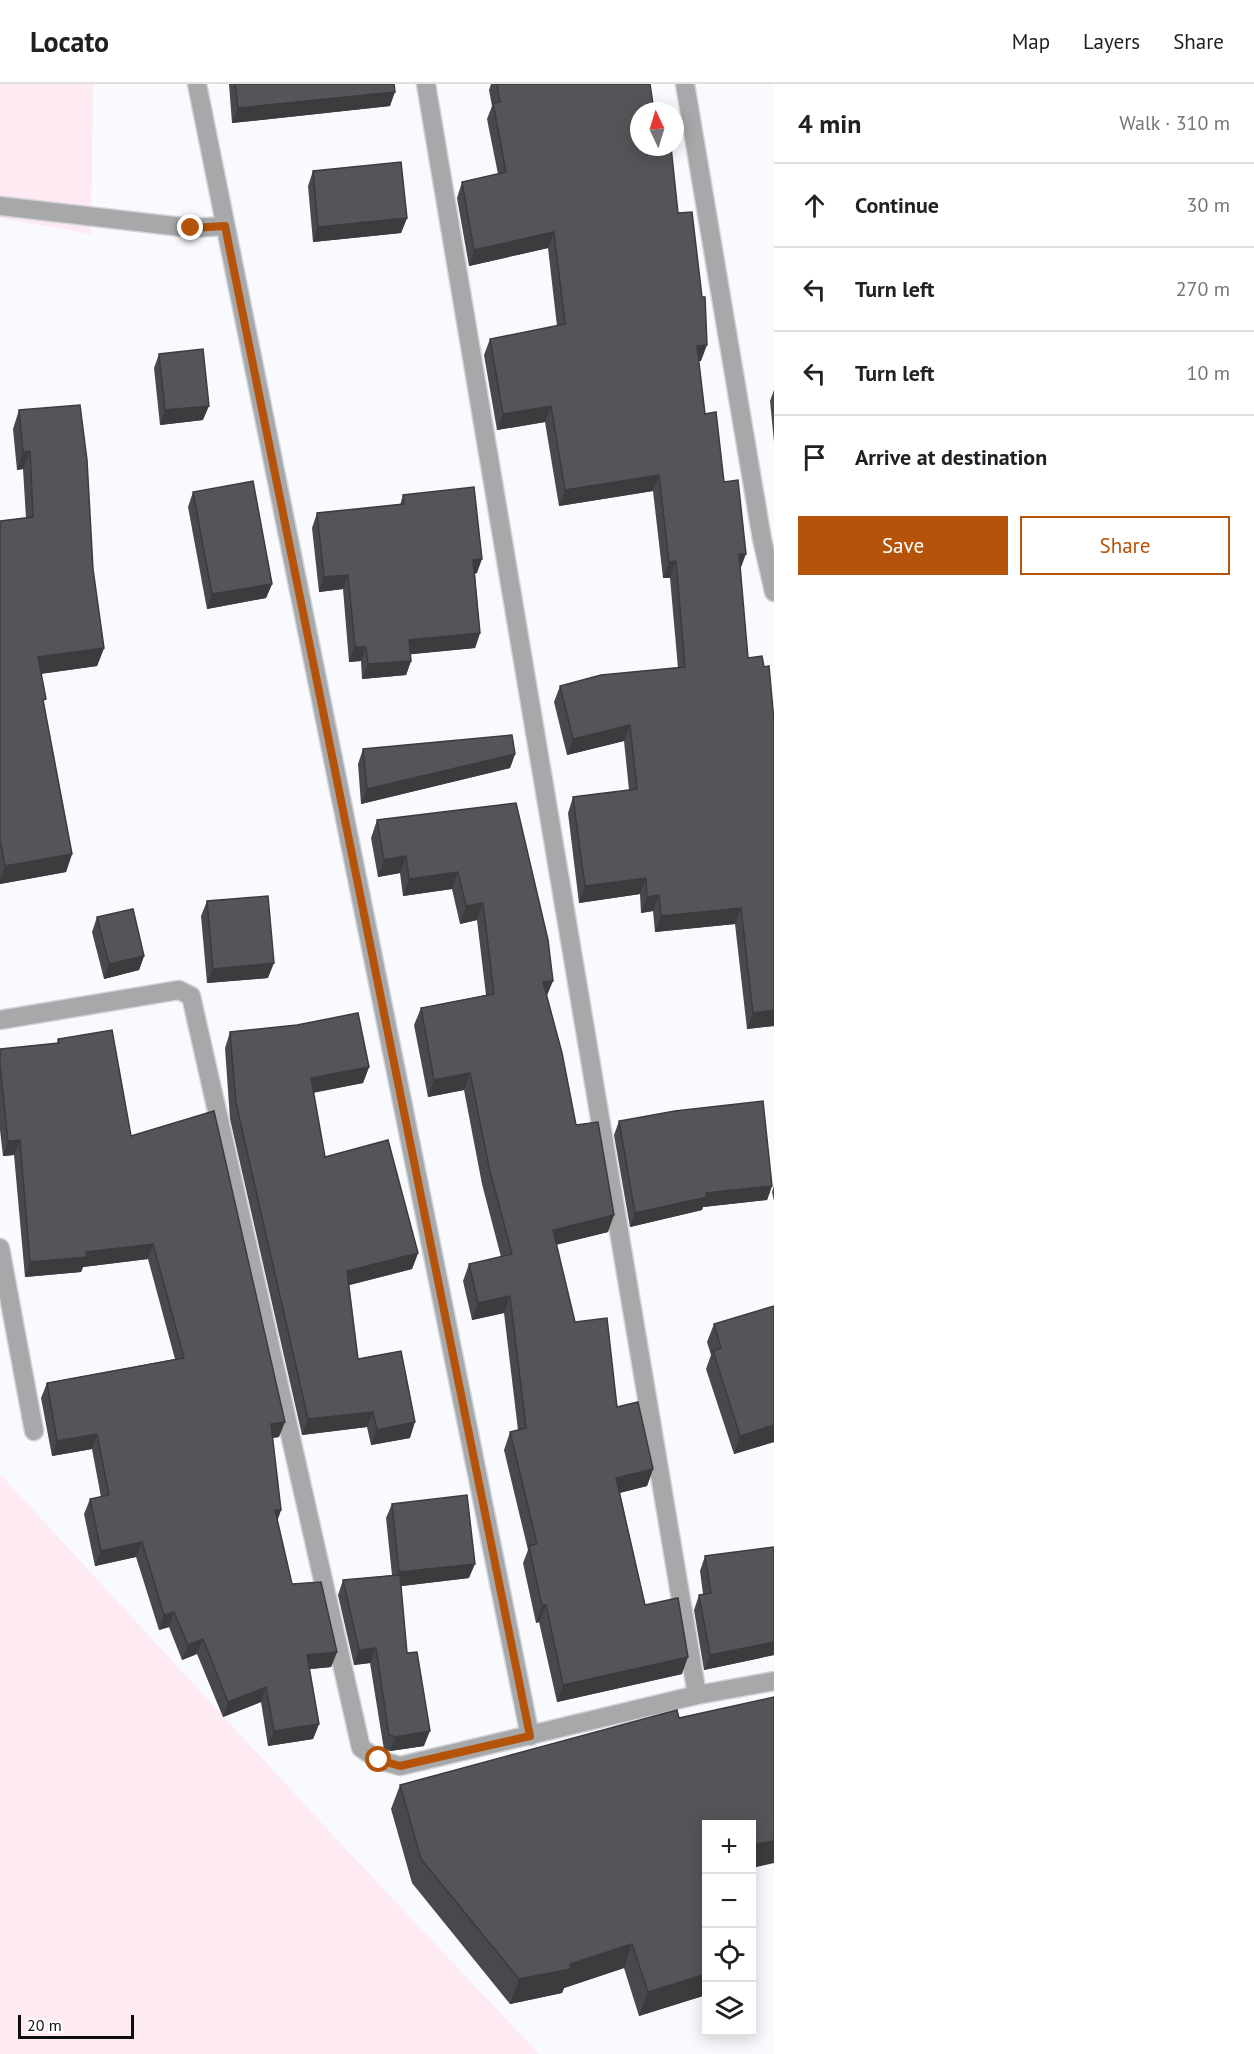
<!DOCTYPE html>
<html lang="en">
<head>
<meta charset="utf-8">
<style>
	body { margin:0; font-family:"PT Sans",sans-serif; background:#f6f6f6; color:#202124 }
	.controls { position:absolute; right:18px; bottom:18px; display:grid; overflow:hidden; border-radius:0px; box-shadow:0 3px 15px #0003 }
	.controls button { width:54px; height:54px; display:grid; place-items:center; padding:0; border:0; border-bottom:2px solid #e0e0e0; background:#fff; color:#202124; font:30px sans-serif }
	.compass { position:absolute; left:630px; top:18px; width:54px; height:54px; border-radius:50%; background:#fff; box-shadow:0 3px 15px #0003; rotate:356deg }
	.scale { position:absolute; left:18px; bottom:15px; width:116px; box-sizing:border-box; padding-left:6px; border:3px solid #0d0e0f; border-top:0; font-size:16px; line-height:21px; white-space:nowrap; color:#0d0e0f; -webkit-text-stroke:4px #fff; paint-order:stroke }
	.stop { position:absolute; width:18px; height:18px; margin:-14px; border:4px solid #b45309; border-radius:50%; background:#fff }
	.stop.end { background:#b45309; border-color:#fff; box-shadow:0 2px 6px #0008 }
	.list { margin:0; padding:0; list-style:none }
	h2 { display:flex; justify-content:space-between; align-items:center; height:78px; margin:0; padding:0 24px; font-size:26px }
	h2 small { font-size:20px; font-weight:400; color:#757577 }
	.list li { display:grid; grid-template-columns:39px 1fr auto; gap:18px; align-items:center; box-sizing:border-box; height:84px; padding:0 24px; border-top:2px solid #e0e0e0 }
	.list b { display:block; font-size:22px; white-space:nowrap }
	.list em { font-size:20px; font-style:normal; color:#757577 }
	.actions { display:flex; gap:12px; padding:18px 24px }
	.actions a { flex:1; padding:14px 0; border:2px solid #b45309; border-radius:0px; text-align:center; font-size:21px; color:#b45309 }
	.actions .main { background:#b45309; color:#fff }
	.icon { flex:none; width:33px; height:33px; fill:none; stroke:currentColor; stroke-width:2; stroke-linecap:round; stroke-linejoin:round }
	.map { position:relative; flex:none; width:774px; height:1970px; overflow:hidden }
	header { display:flex; align-items:center; gap:36px; box-sizing:border-box; height:84px; padding:0 30px; background:#fff; border-bottom:2px solid #e0e0e0 }
	header strong { font-size:28px }
	nav { display:flex; gap:33px; margin-inline-start:auto; font-size:21px }
	main { display:flex }
	aside { flex:1; background:#fff }
	.map>svg:first-child { display:block }
	.industrial { fill:#feeaf3 }
	.lines { fill:none; stroke-linecap:round; stroke-linejoin:round }
	.minor-casing { stroke:#d3d4d8; stroke-width:21 }
	.minor { stroke:#a7a8aa; stroke-width:18 }
	.wall { fill:#47494c }
	.shaded-wall { fill:#3a3c3e }
	.building { fill:#535558; stroke:#3a3c3e; stroke-width:1.5 }
	.route { stroke:#b45309; stroke-width:8 }
</style>
</head>
<body>
<header>
<strong>Locato</strong>
<nav><a>Map</a><a>Layers</a><a>Share</a></nav>
</header>
<main>
<div class="map">
<svg width="774" height="1970" viewBox="0 0 774 1970">
	<rect width="100%" height="100%" fill="#f9fafe"/>
	<g class="industrial">
		<path d="M 0,0 L 93,0 L 91,150 L 0,134 Z"/>
		<path d="M 0,1390 L 342,1761 L 539,1970 L 0,1970 Z"/>
	</g>
	<g class="lines">
		<defs>
			<g id="minor">
				<path d="M 197,0 L 530,1652"/>
				<path d="M 426,0 L 697,1611"/>
				<path d="M 685,0 L 762,455 L 774,508"/>
				<path d="M 0,122 L 191,144 L 225,142"/>
				<path d="M 0,936 L 179,906 L 191,912 L 361,1664 L 379,1676 L 400,1682 L 697,1611 L 774,1597"/>
				<path d="M 0,1164 L 34,1347"/>
			</g>
		</defs>
		<use href="#minor" class="minor-casing"/>
		<use href="#minor" class="minor"/>
	</g>
	<g class="wall">
		<path d="M 229,0 L 394,0 L 390,22 L 232,39 Z"/>
		<path d="M 491,0 L 650,0 L 639,27 L 678,129 L 701,277 L 699,277 L 705,330 L 724,398 L 740,486 L 748,574 L 774,637 L 774,942 L 747,945 L 735,840 L 655,848 L 653,827 L 641,829 L 640,810 L 579,819 L 568,729 L 573,713 L 629,706 L 624,657 L 567,671 L 554,618 L 560,602 L 678,584 L 670,494 L 663,494 L 653,407 L 559,422 L 545,338 L 497,346 L 484,271 L 490,255 L 557,242 L 548,164 L 469,182 L 457,114 L 462,98 L 498,90 L 487,35 L 492,22 L 489,6 Z"/>
		<path d="M 313,87 L 407,134 L 401,149 L 313,158 L 308,102 Z"/>
		<path d="M 159,270 L 203,336 L 160,341 L 154,284 Z"/>
		<path d="M 774,306 L 774,358 L 770,317 Z"/>
		<path d="M 19,326 L 93,485 L 104,564 L 97,582 L 41,590 L 44,620 L 72,770 L 66,788 L 0,800 L 0,437 L 26,434 L 23,385 L 17,386 L 13,345 Z"/>
		<path d="M 193,408 L 272,500 L 266,514 L 207,525 L 188,423 Z"/>
		<path d="M 403,411 L 477,489 L 475,490 L 480,549 L 475,564 L 410,570 L 411,577 L 406,591 L 362,595 L 361,577 L 349,578 L 343,505 L 319,508 L 312,444 L 317,429 L 400,421 Z"/>
		<path d="M 363,665 L 515,670 L 510,684 L 361,720 L 358,680 Z"/>
		<path d="M 516,719 L 547,913 L 576,1041 L 608,1148 L 556,1161 L 575,1238 L 617,1323 L 653,1385 L 647,1402 L 620,1409 L 645,1521 L 682,1590 L 557,1618 L 539,1538 L 536,1539 L 523,1479 L 528,1466 L 504,1366 L 510,1348 L 518,1346 L 504,1229 L 472,1236 L 463,1197 L 469,1180 L 501,1173 L 482,1100 L 464,1006 L 428,1013 L 414,941 L 421,924 L 486,911 L 477,836 L 460,840 L 452,805 L 403,812 L 400,789 L 378,793 L 371,754 L 377,736 Z"/>
		<path d="M 207,817 L 268,894 L 207,899 L 201,832 Z"/>
		<path d="M 97,833 L 144,872 L 139,886 L 104,895 L 92,848 Z"/>
		<path d="M 230,948 L 369,983 L 363,999 L 313,1009 L 325,1073 L 418,1169 L 412,1185 L 349,1201 L 358,1275 L 410,1354 L 371,1361 L 367,1343 L 302,1351 L 230,1035 L 225,964 Z"/>
		<path d="M 58,955 L 131,1052 L 279,1353 L 272,1354 L 281,1426 L 277,1436 L 292,1500 L 337,1568 L 331,1583 L 309,1585 L 319,1640 L 313,1655 L 268,1662 L 261,1618 L 223,1633 L 197,1570 L 182,1576 L 169,1543 L 159,1546 L 136,1473 L 95,1482 L 84,1430 L 90,1415 L 101,1413 L 92,1365 L 52,1372 L 41,1314 L 47,1299 L 175,1275 L 148,1175 L 83,1183 L 81,1188 L 25,1193 L 14,1071 L 3,1072 L 0,1046 L 0,965 L 57,959 Z"/>
		<path d="M 619,1037 L 772,1102 L 767,1116 L 703,1123 L 702,1126 L 630,1143 L 614,1051 Z"/>
		<path d="M 774,1102 L 774,1117 L 772,1108 Z"/>
		<path d="M 714,1240 L 774,1358 L 734,1370 L 706,1285 L 711,1271 L 707,1258 Z"/>
		<path d="M 392,1420 L 469,1494 L 401,1502 L 407,1569 L 424,1662 L 390,1667 L 384,1666 L 370,1579 L 354,1581 L 338,1511 L 343,1496 L 392,1491 L 386,1434 Z"/>
		<path d="M 774,1463 L 774,1571 L 704,1586 L 694,1526 L 699,1511 L 703,1510 L 700,1487 L 705,1472 Z"/>
		<path d="M 679,1634 L 752,1740 L 706,1911 L 639,1932 L 624,1884 L 564,1904 L 562,1909 L 510,1920 L 412,1799 L 391,1725 L 400,1701 Z"/>
	</g>
	<g class="shaded-wall">
		<path d="M 395,8 L 390,22 L 232,39 L 238,24 Z"/>
		<path d="M 407,134 L 401,149 L 313,158 L 318,143 Z"/>
		<path d="M 554,148 L 548,164 L 469,182 L 474,166 Z"/>
		<path d="M 707,261 L 701,277 L 692,278 L 697,262 Z"/>
		<path d="M 209,322 L 203,336 L 160,341 L 165,326 Z"/>
		<path d="M 551,322 L 545,338 L 497,346 L 503,330 Z"/>
		<path d="M 30,367 L 23,385 L 17,386 L 23,368 Z"/>
		<path d="M 659,391 L 653,407 L 559,422 L 565,406 Z"/>
		<path d="M 739,470 L 746,470 L 740,486 Z"/>
		<path d="M 482,475 L 477,489 L 468,490 L 473,476 Z"/>
		<path d="M 676,477 L 670,494 L 663,494 L 669,478 Z"/>
		<path d="M 348,491 L 343,505 L 319,508 L 324,493 Z"/>
		<path d="M 272,500 L 266,514 L 207,525 L 212,510 Z"/>
		<path d="M 480,549 L 475,564 L 404,571 L 409,556 Z"/>
		<path d="M 355,563 L 366,563 L 361,577 L 349,578 Z"/>
		<path d="M 104,564 L 97,582 L 31,591 L 38,573 Z"/>
		<path d="M 411,577 L 406,591 L 362,595 L 368,580 Z"/>
		<path d="M 630,641 L 624,657 L 567,671 L 573,655 Z"/>
		<path d="M 515,670 L 510,684 L 361,720 L 367,705 Z"/>
		<path d="M 72,770 L 66,788 L 0,800 L 0,796 L 5,782 Z"/>
		<path d="M 406,772 L 400,789 L 378,793 L 384,776 Z"/>
		<path d="M 458,788 L 452,805 L 403,812 L 409,795 Z"/>
		<path d="M 646,794 L 640,810 L 579,819 L 585,802 Z"/>
		<path d="M 659,811 L 653,827 L 641,829 L 647,813 Z"/>
		<path d="M 483,819 L 477,836 L 460,840 L 466,822 Z"/>
		<path d="M 741,824 L 735,840 L 655,848 L 661,832 Z"/>
		<path d="M 144,872 L 139,886 L 104,895 L 109,880 Z"/>
		<path d="M 274,879 L 268,894 L 207,899 L 213,885 Z"/>
		<path d="M 553,897 L 546,914 L 543,898 Z"/>
		<path d="M 774,926 L 774,942 L 747,945 L 753,929 Z"/>
		<path d="M 369,983 L 363,999 L 305,1010 L 311,994 Z"/>
		<path d="M 470,989 L 464,1006 L 428,1013 L 434,996 Z"/>
		<path d="M 20,1056 L 14,1071 L 3,1072 L 8,1057 Z"/>
		<path d="M 772,1102 L 767,1116 L 703,1123 L 702,1126 L 630,1143 L 635,1129 L 706,1109 Z"/>
		<path d="M 614,1131 L 608,1148 L 546,1163 L 553,1146 Z"/>
		<path d="M 153,1160 L 148,1175 L 83,1183 L 81,1188 L 25,1193 L 30,1178 L 86,1168 Z"/>
		<path d="M 418,1169 L 412,1185 L 342,1203 L 347,1187 Z"/>
		<path d="M 510,1212 L 504,1229 L 472,1236 L 478,1219 Z"/>
		<path d="M 373,1328 L 367,1343 L 302,1351 L 308,1335 Z"/>
		<path d="M 285,1338 L 279,1353 L 265,1355 L 271,1340 Z"/>
		<path d="M 415,1338 L 410,1354 L 371,1361 L 377,1346 Z"/>
		<path d="M 774,1341 L 774,1358 L 734,1370 L 740,1352 Z"/>
		<path d="M 97,1350 L 92,1365 L 52,1372 L 57,1357 Z"/>
		<path d="M 653,1385 L 647,1402 L 610,1411 L 616,1394 Z"/>
		<path d="M 275,1426 L 281,1426 L 276,1441 Z"/>
		<path d="M 142,1458 L 136,1473 L 95,1482 L 101,1467 Z"/>
		<path d="M 475,1480 L 469,1494 L 394,1503 L 399,1488 Z"/>
		<path d="M 546,1521 L 539,1538 L 536,1539 L 542,1522 Z"/>
		<path d="M 174,1528 L 169,1543 L 159,1546 L 164,1531 Z"/>
		<path d="M 203,1555 L 197,1570 L 182,1576 L 188,1561 Z"/>
		<path d="M 774,1558 L 774,1571 L 704,1586 L 710,1571 Z"/>
		<path d="M 376,1564 L 370,1579 L 354,1581 L 359,1566 Z"/>
		<path d="M 337,1568 L 331,1583 L 301,1586 L 307,1571 Z"/>
		<path d="M 688,1573 L 682,1590 L 557,1618 L 563,1601 Z"/>
		<path d="M 266,1603 L 261,1618 L 223,1633 L 228,1618 Z"/>
		<path d="M 319,1640 L 313,1655 L 268,1662 L 274,1647 Z"/>
		<path d="M 430,1647 L 424,1662 L 390,1667 L 395,1653 Z"/>
		<path d="M 774,1757 L 774,1779 L 752,1784 L 752,1761 Z"/>
		<path d="M 755,1821 L 752,1832 L 752,1822 Z"/>
		<path d="M 632,1860 L 624,1884 L 564,1904 L 562,1909 L 510,1920 L 519,1895 L 570,1880 Z"/>
		<path d="M 706,1890 L 706,1911 L 639,1932 L 648,1908 Z"/>
	</g>
	<g class="building">
		<path d="M 235,0 L 394,0 L 395,8 L 238,24 Z"/>
		<path d="M 497,0 L 650,0 L 654,27 L 639,27 L 639,63 L 671,63 L 678,129 L 692,128 L 702,213 L 705,213 L 707,261 L 697,262 L 705,330 L 716,328 L 724,398 L 738,396 L 746,470 L 739,470 L 748,574 L 762,572 L 764,583 L 769,582 L 774,637 L 774,926 L 753,929 L 741,824 L 661,832 L 659,811 L 647,813 L 646,794 L 585,802 L 573,713 L 637,705 L 630,641 L 573,655 L 560,602 L 601,591 L 685,583 L 676,477 L 669,478 L 659,391 L 565,406 L 551,322 L 503,330 L 490,255 L 565,240 L 554,148 L 474,166 L 462,98 L 506,88 L 493,19 L 500,18 Z"/>
		<path d="M 401,78 L 407,134 L 318,143 L 313,87 Z"/>
		<path d="M 203,265 L 209,322 L 165,326 L 159,270 Z"/>
		<path d="M 80,321 L 87,376 L 93,485 L 104,564 L 38,573 L 46,615 L 43,616 L 72,770 L 5,782 L 0,755 L 0,437 L 33,433 L 30,367 L 23,368 L 19,326 Z"/>
		<path d="M 253,397 L 272,500 L 212,510 L 193,408 Z"/>
		<path d="M 474,403 L 482,475 L 473,476 L 480,549 L 409,556 L 411,577 L 368,580 L 366,563 L 355,563 L 348,491 L 324,493 L 317,429 L 404,420 L 403,411 Z"/>
		<path d="M 512,651 L 515,670 L 367,705 L 363,665 Z"/>
		<path d="M 516,719 L 548,856 L 553,897 L 543,898 L 562,969 L 576,1041 L 598,1038 L 614,1131 L 553,1146 L 575,1238 L 607,1234 L 617,1323 L 638,1318 L 653,1385 L 616,1394 L 645,1521 L 678,1514 L 688,1573 L 563,1601 L 546,1521 L 542,1522 L 529,1462 L 537,1460 L 510,1348 L 526,1344 L 510,1212 L 478,1219 L 469,1180 L 512,1170 L 489,1083 L 470,989 L 434,996 L 421,924 L 494,910 L 483,819 L 466,822 L 458,788 L 409,795 L 406,772 L 384,776 L 377,736 Z"/>
		<path d="M 268,812 L 274,879 L 213,885 L 207,817 Z"/>
		<path d="M 133,825 L 144,872 L 109,880 L 97,833 Z"/>
		<path d="M 358,929 L 369,983 L 311,994 L 325,1073 L 388,1056 L 418,1169 L 347,1187 L 358,1275 L 401,1267 L 415,1338 L 377,1346 L 373,1328 L 308,1335 L 236,1019 L 230,948 L 297,941 Z"/>
		<path d="M 112,946 L 131,1052 L 214,1027 L 285,1338 L 271,1340 L 281,1426 L 275,1426 L 292,1500 L 321,1498 L 337,1568 L 307,1571 L 319,1640 L 274,1647 L 266,1603 L 228,1618 L 203,1555 L 188,1561 L 174,1528 L 164,1531 L 142,1458 L 101,1467 L 90,1415 L 109,1411 L 97,1350 L 57,1357 L 47,1299 L 184,1274 L 153,1160 L 86,1168 L 87,1173 L 30,1178 L 20,1056 L 8,1057 L 0,982 L 0,965 L 59,959 L 58,955 Z"/>
		<path d="M 763,1017 L 772,1102 L 706,1109 L 707,1113 L 635,1129 L 619,1037 L 675,1027 Z"/>
		<path d="M 774,1222 L 774,1341 L 740,1352 L 713,1267 L 721,1264 L 714,1240 Z"/>
		<path d="M 467,1411 L 475,1480 L 399,1488 L 392,1420 Z"/>
		<path d="M 774,1463 L 774,1558 L 710,1571 L 699,1511 L 711,1509 L 705,1472 Z"/>
		<path d="M 400,1491 L 407,1569 L 417,1568 L 430,1647 L 395,1653 L 389,1651 L 376,1564 L 359,1566 L 343,1496 Z"/>
		<path d="M 774,1613 L 774,1757 L 752,1761 L 752,1740 L 706,1740 L 706,1890 L 648,1908 L 632,1860 L 570,1880 L 571,1885 L 519,1895 L 421,1775 L 400,1701 L 677,1626 L 679,1634 Z"/>
		<path d="M 752,1809 L 755,1821 L 752,1822 Z"/>
	</g>
	<g class="lines">
		<path class="route" d="M 191,144 L 225,142 L 530,1652 L 400,1682 L 379,1676"/>
	</g>
</svg>
<div class="controls">
<button>+</button>
<button>−</button>
<button><svg class="icon" aria-label="locate" viewBox="0 0 24 24"><circle cx="12" cy="12" r="6"/><path d="M12 2v4M12 18v4M2 12h4M18 12h4"/></svg></button>
<button><svg class="icon" aria-label="layers" viewBox="0 0 24 24"><path d="M12 4l9 5-9 5-9-5zM3 14l9 5 9-5"/></svg></button>
</div>
<svg class="compass" viewBox="-18 -18 36 36"><path d="M0-13l5 13h-10z" fill="#e53935"/><path d="M0 13l5-13h-10z" fill="#757577"/></svg>
<div class="scale">20 m</div>
<div class="stop" style="left:379px;top:1676px"></div>
<div class="stop end" style="left:191px;top:144px"></div>
</div>
<aside>
<h2>4 min<small>Walk · 310 m</small></h2>
<ul class="list">
<li><svg class="icon" aria-label="ahead" viewBox="0 0 24 24"><path d="M12 20V5M6 11l6-6 6 6"/></svg><div><b>Continue</b></div><em>30 m</em></li>
<li><svg class="icon" aria-label="left" viewBox="0 0 24 24"><path d="M17 20v-9H6M10 6l-5 5 5 5"/></svg><div><b>Turn left</b></div><em>270 m</em></li>
<li><svg class="icon" aria-label="left" viewBox="0 0 24 24"><path d="M17 20v-9H6M10 6l-5 5 5 5"/></svg><div><b>Turn left</b></div><em>10 m</em></li>
<li><svg class="icon" aria-label="arrive" viewBox="0 0 24 24"><path d="M6 21V4h12l-3 4 3 4H6"/></svg><div><b>Arrive at destination</b></div></li>
</ul>
<div class="actions"><a class="main">Save</a><a>Share</a></div>
</aside>
</main>
</body>
</html>
